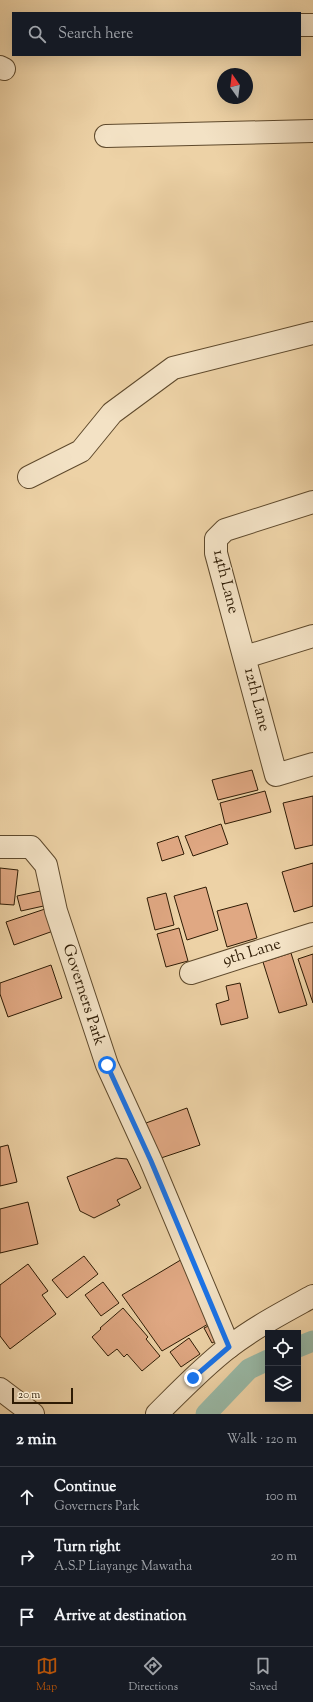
<!DOCTYPE html>
<html lang="en">
<head>
<meta charset="utf-8">
<style>
	body { margin:0; font-family:"Sorts Mill Goudy",serif; background:#242831; color:#f1f3f6 }
	.controls { position:absolute; right:12px; bottom:12px; display:grid; overflow:hidden; border-radius:0px; box-shadow:0 4px 16px #0002 }
	.controls button { width:36px; height:36px; display:grid; place-items:center; padding:0; border:0; border-bottom:1px solid #363941; background:#171b24; color:#f1f3f6; font:20px sans-serif }
	.compass { position:absolute; left:217px; top:68px; width:36px; height:36px; border-radius:50%; background:#171b24; box-shadow:0 4px 16px #0002; rotate:346deg }
	.scale { position:absolute; left:12px; bottom:10px; width:61px; box-sizing:border-box; padding-left:4px; border:2px solid #2e1b04; border-top:0; font-size:11px; line-height:14px; white-space:nowrap; color:#2e1b04; -webkit-text-stroke:3px #f3e2c5; paint-order:stroke }
	.stop { position:absolute; width:12px; height:12px; margin:-9px; border:3px solid #1a73e8; border-radius:50%; background:#fff }
	.stop.end { background:#1a73e8; border-color:#fff; box-shadow:0 1px 4px #0008 }
	.list { margin:0; padding:0; list-style:none }
	h2 { display:flex; justify-content:space-between; align-items:center; height:52px; margin:0; padding:0 16px; font-size:17px }
	h2 small { font-size:13px; font-weight:400; color:#9ea1a6 }
	.list li { display:grid; grid-template-columns:26px 1fr auto; gap:12px; align-items:center; box-sizing:border-box; height:60px; padding:0 16px; border-top:1px solid #363941 }
	.list b { display:block; font-size:15px; white-space:nowrap }
	.list p { margin:0; font-size:13px; white-space:nowrap; color:#9ea1a6 }
	.list em { font-size:13px; font-style:normal; color:#9ea1a6 }
	.icon { flex:none; width:22px; height:22px; fill:none; stroke:currentColor; stroke-width:2; stroke-linecap:round; stroke-linejoin:round }
	.map { position:relative; flex:none; width:313px; height:1414px; overflow:hidden }
	.search { position:absolute; background:#171b24; box-shadow:0 4px 16px #0002; left:12px; right:12px; top:12px; height:44px; display:flex; align-items:center; gap:10px; box-sizing:border-box; padding:0 14px; border-radius:0px; color:#9ea1a6; font-size:15px }
	.sheet { height:232px; background:#171b24 }
	nav { display:flex; justify-content:space-around; align-items:center; box-sizing:border-box; height:56px; border-top:1px solid #363941; background:#171b24; font-size:11px; color:#9ea1a6 }
	nav a { display:grid; justify-items:center; gap:2px }
	nav .on { color:#b45309 }
	.map>svg:first-child { display:block }
	.lines { fill:none; stroke-linecap:round; stroke-linejoin:round }
	.canal { stroke:#99b8a5; stroke-width:21 }
	.building { fill:#e0a883; stroke:#2e1b04 }
	.minor-casing { stroke:#5e492c; stroke-width:24 }
	.minor { stroke:#f3e2c5; stroke-width:22 }
	.route { stroke:#1a73e8; stroke-width:5 }
	.labels { text-anchor:middle; dominant-baseline:central; stroke-width:3; stroke-linejoin:round; paint-order:stroke }
	.street-label { font-size:16px; fill:#2e1b04; stroke:#f3e2c5 }
</style>
</head>
<body>
<div class="map">
<svg width="313" height="1414" viewBox="0 0 313 1414">
	<rect width="100%" height="100%" fill="#edd2a6"/>
	<filter id="stains"><feTurbulence type="fractalNoise" baseFrequency=".005" numOctaves="4"/><feColorMatrix values="0 0 0 0 .2 0 0 0 0 .09 0 0 0 0 .02 0 0 0 .5 -.17"/></filter>
	<radialGradient id="worn" r=".72"><stop offset=".6" stop-color="#630" stop-opacity="0"/><stop offset="1" stop-color="#630" stop-opacity=".3"/></radialGradient>
	<g class="lines">
		<g class="canal">
			<path d="M 298,1347 L 313,1341"/>
			<path d="M 206,1414 L 249,1369 L 268,1360"/>
		</g>
	</g>
	<g class="building">
		<path d="M 252,770 L 258,790 L 218,800 L 212,780 Z"/>
		<path d="M 265,791 L 271,812 L 225,824 L 220,803 Z"/>
		<path d="M 313,796 L 313,845 L 295,849 L 283,803 Z"/>
		<path d="M 221,824 L 228,844 L 193,856 L 185,836 Z"/>
		<path d="M 178,836 L 184,854 L 162,861 L 157,843 Z"/>
		<path d="M 313,863 L 313,906 L 294,912 L 282,872 Z"/>
		<path d="M 0,868 L 18,870 L 14,905 L 0,904 Z"/>
		<path d="M 206,887 L 218,930 L 187,940 L 174,896 Z"/>
		<path d="M 45,890 L 48,905 L 21,911 L 17,896 Z"/>
		<path d="M 166,893 L 174,925 L 155,930 L 147,898 Z"/>
		<path d="M 247,903 L 257,938 L 227,947 L 217,911 Z"/>
		<path d="M 48,908 L 56,930 L 14,945 L 6,922 Z"/>
		<path d="M 179,928 L 188,961 L 166,967 L 157,934 Z"/>
		<path d="M 291,953 L 307,1005 L 279,1013 L 263,962 Z"/>
		<path d="M 313,954 L 313,1003 L 298,959 Z"/>
		<path d="M 51,965 L 62,998 L 8,1017 L 0,994 L 0,983 Z"/>
		<path d="M 240,983 L 248,1018 L 221,1025 L 216,1004 L 229,1000 L 226,986 Z"/>
		<path d="M 187,1108 L 200,1145 L 158,1159 L 146,1123 Z"/>
		<path d="M 8,1145 L 17,1182 L 0,1186 L 0,1147 Z"/>
		<path d="M 116,1158 L 127,1159 L 141,1188 L 117,1200 L 120,1205 L 94,1218 L 80,1211 L 67,1177 Z"/>
		<path d="M 28,1202 L 38,1244 L 0,1253 L 0,1209 Z"/>
		<path d="M 84,1256 L 98,1274 L 67,1298 L 52,1280 Z"/>
		<path d="M 184,1258 L 215,1320 L 162,1351 L 122,1295 Z"/>
		<path d="M 28,1264 L 48,1291 L 42,1295 L 56,1314 L 10,1349 L 0,1336 L 0,1285 Z"/>
		<path d="M 103,1282 L 119,1303 L 101,1316 L 85,1295 Z"/>
		<path d="M 123,1308 L 148,1337 L 146,1339 L 160,1356 L 142,1371 L 127,1354 L 124,1357 L 117,1349 L 108,1356 L 92,1337 L 101,1329 L 100,1328 Z"/>
		<path d="M 215,1323 L 223,1337 L 212,1343 L 204,1328 Z"/>
		<path d="M 189,1338 L 200,1354 L 181,1367 L 170,1352 Z"/>
	</g>
	<g class="lines">
		<defs>
			<g id="minor">
				<path d="M 300,25 L 313,25"/>
				<path d="M 0,67 L 4,69"/>
				<path d="M 106,136 L 313,131"/>
				<path d="M 29,477 L 81,451 L 112,413 L 173,368 L 313,333"/>
				<path d="M 313,502 L 225,530 L 216,539 L 216,553 L 276,775 L 313,764"/>
				<path d="M 245,657 L 313,636"/>
				<path d="M 0,847 L 31,847 L 46,865 L 56,911 L 107,1065 L 151,1161 L 229,1347"/>
				<path d="M 191,973 L 313,934"/>
				<path d="M 0,1389 L 33,1414"/>
				<path d="M 157,1414 C 180,1391 203,1367 229,1347 C 255,1327 284,1312 313,1296"/>
			</g>
		</defs>
		<use href="#minor" class="minor-casing"/>
		<use href="#minor" class="minor"/>
	</g>
	<g class="lines">
		<path class="route" d="M 107,1065 L 151,1161 L 229,1347 L 193,1378"/>
	</g>
	<g class="labels">
		<g class="street-label">
			<text transform="translate(225 582) rotate(76)">14th Lane</text>
			<text transform="translate(256 700) rotate(76)">12th Lane</text>
			<text transform="translate(252 953) rotate(-17)">9th Lane</text>
			<text transform="translate(83 995) rotate(72)">Governers Park</text>
		</g>
	</g>
	<rect width="100%" height="100%" filter="url(#stains)"/>
	<rect width="100%" height="100%" fill="url(#worn)"/>
</svg>
<div class="controls">
<button><svg class="icon" aria-label="locate" viewBox="0 0 24 24"><circle cx="12" cy="12" r="6"/><path d="M12 2v4M12 18v4M2 12h4M18 12h4"/></svg></button>
<button><svg class="icon" aria-label="layers" viewBox="0 0 24 24"><path d="M12 4l9 5-9 5-9-5zM3 14l9 5 9-5"/></svg></button>
</div>
<svg class="compass" viewBox="-18 -18 36 36"><path d="M0-13l5 13h-10z" fill="#e53935"/><path d="M0 13l5-13h-10z" fill="#9ea1a6"/></svg>
<div class="scale">20 m</div>
<div class="stop" style="left:107px;top:1065px"></div>
<div class="stop end" style="left:193px;top:1378px"></div>
<div class="search"><svg class="icon" aria-label="search" viewBox="0 0 24 24"><circle cx="10" cy="10" r="6"/><path d="M15 15l6 6"/></svg>Search here</div>
</div>
<section class="sheet">
<h2>2 min<small>Walk · 120 m</small></h2>
<ul class="list">
<li><svg class="icon" aria-label="ahead" viewBox="0 0 24 24"><path d="M12 20V5M6 11l6-6 6 6"/></svg><div><b>Continue</b><p>Governers Park</p></div><em>100 m</em></li>
<li><svg class="icon" aria-label="right" viewBox="0 0 24 24"><path d="M7 20v-9h11M14 6l5 5-5 5"/></svg><div><b>Turn right</b><p>A.S.P Liayange Mawatha</p></div><em>20 m</em></li>
<li><svg class="icon" aria-label="arrive" viewBox="0 0 24 24"><path d="M6 21V4h12l-3 4 3 4H6"/></svg><div><b>Arrive at destination</b></div></li>
</ul>
</section>
<nav>
<a class="on"><svg class="icon" aria-label="map" viewBox="0 0 24 24"><path d="M3 6l6-2 6 2 6-2v14l-6 2-6-2-6 2zM9 4v14M15 6v14"/></svg>Map</a>
<a><svg class="icon" aria-label="directions" viewBox="0 0 24 24"><path d="M12 3l9 9-9 9-9-9zM9 14v-3h6M13 9l2 2-2 2"/></svg>Directions</a>
<a><svg class="icon" aria-label="saved" viewBox="0 0 24 24"><path d="M7 4h10v16l-5-4-5 4z"/></svg>Saved</a>
</nav>
</body>
</html>
